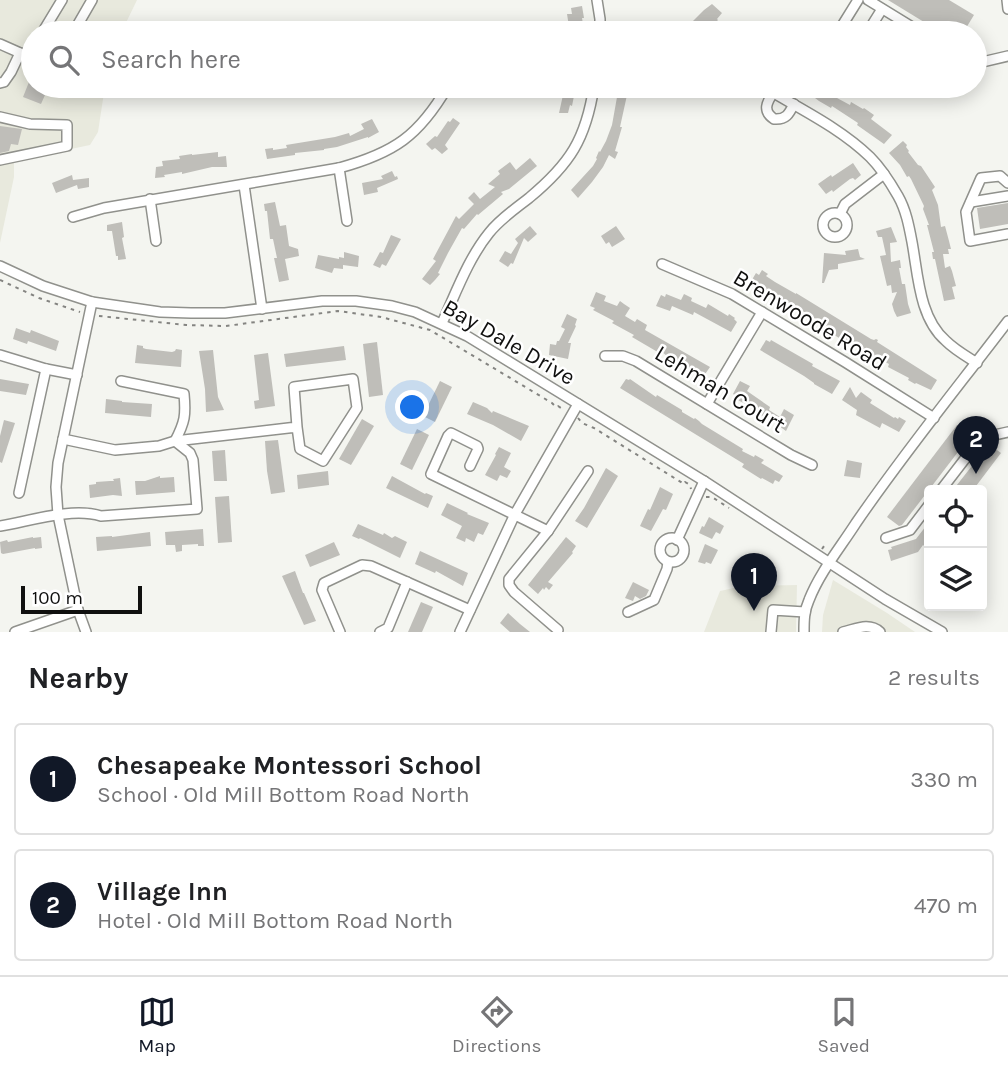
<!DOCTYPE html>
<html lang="en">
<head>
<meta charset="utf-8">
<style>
	body { margin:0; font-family:Karla,sans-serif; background:#f2f2f2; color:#202124 }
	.controls { position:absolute; right:21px; bottom:21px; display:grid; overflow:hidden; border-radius:7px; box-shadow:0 4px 18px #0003 }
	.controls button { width:63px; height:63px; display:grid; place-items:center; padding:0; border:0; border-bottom:2px solid #e0e0e0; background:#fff; color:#202124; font:35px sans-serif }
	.scale { position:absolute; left:21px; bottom:18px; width:121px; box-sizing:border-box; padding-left:7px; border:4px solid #10100f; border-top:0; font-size:19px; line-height:24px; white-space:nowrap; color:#10100f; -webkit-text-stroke:5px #fff; paint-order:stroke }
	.you { position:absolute; left:413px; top:408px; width:24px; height:24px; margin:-18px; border:5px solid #fff; border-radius:50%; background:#1a73e8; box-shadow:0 0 0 10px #1a73e833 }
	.badge { display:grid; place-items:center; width:46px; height:46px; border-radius:50%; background:#111827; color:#fff; font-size:23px; font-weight:700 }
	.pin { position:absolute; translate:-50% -58px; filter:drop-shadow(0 2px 4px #0008) }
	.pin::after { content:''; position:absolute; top:37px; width:24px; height:21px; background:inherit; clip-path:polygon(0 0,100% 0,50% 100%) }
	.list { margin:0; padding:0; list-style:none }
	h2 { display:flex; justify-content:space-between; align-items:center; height:91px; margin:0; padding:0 28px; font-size:30px }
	h2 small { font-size:23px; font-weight:400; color:#757577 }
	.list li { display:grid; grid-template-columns:46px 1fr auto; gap:21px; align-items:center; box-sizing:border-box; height:112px; margin:0 14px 14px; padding:0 14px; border:2px solid #e0e0e0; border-radius:7px }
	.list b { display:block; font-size:26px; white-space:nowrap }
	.list p { margin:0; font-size:23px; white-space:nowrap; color:#757577 }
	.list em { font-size:23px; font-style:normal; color:#757577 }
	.icon { flex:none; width:38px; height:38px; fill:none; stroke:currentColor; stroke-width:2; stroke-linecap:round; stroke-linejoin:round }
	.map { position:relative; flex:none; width:1008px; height:632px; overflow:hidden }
	.search { position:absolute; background:#fff; box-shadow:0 4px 18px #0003; left:21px; right:21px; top:21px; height:77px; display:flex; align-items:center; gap:18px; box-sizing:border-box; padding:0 24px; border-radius:38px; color:#757577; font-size:26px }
	.sheet { height:343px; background:#fff }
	nav { display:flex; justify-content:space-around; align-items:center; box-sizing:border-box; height:98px; border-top:2px solid #e0e0e0; background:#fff; font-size:19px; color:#757577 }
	nav a { display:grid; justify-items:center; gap:4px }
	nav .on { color:#111827 }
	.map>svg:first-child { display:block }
	.built { fill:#e8e9dd }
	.building { fill:#bfbeb9 }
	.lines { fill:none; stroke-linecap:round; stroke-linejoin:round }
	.minor-casing { stroke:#90918c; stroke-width:12 }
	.path { stroke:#848481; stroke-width:2; stroke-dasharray:3.5 5; stroke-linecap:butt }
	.minor { stroke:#fff; stroke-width:9 }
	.labels { text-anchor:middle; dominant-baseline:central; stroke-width:5; stroke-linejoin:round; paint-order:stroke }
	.street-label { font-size:23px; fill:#10100f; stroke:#fff }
</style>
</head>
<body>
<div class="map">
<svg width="1008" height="632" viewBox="0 0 1008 632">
	<rect width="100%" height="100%" fill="#f4f5f0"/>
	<g class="built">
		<path d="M 0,0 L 137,0 L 121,33 L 33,33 L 33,86 L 105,86 L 98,132 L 90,145 L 14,161 L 14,177 L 0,243 Z"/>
		<path d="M 833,580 L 887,613 L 915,632 L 822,632 L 823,615 Z"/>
		<path d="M 797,585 L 796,632 L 704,632 L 720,591 L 743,586 Z"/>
	</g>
	<g class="building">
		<path d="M 888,0 L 949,0 L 974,15 L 963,33 L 942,33 Z"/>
		<path d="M 712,4 L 722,13 L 717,19 L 718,20 L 706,33 L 686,33 L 691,29 L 688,26 L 704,10 Z"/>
		<path d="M 582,6 L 584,18 L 582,18 L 583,24 L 581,24 L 581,33 L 570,33 L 567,14 L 572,14 L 571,8 Z"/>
		<path d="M 33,72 L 33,86 L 49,86 L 41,104 L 23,97 Z"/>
		<path d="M 565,86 L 576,86 L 572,106 L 570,105 L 568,113 L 559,113 Z"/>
		<path d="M 619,86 L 629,86 L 620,127 L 622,127 L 615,151 L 618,152 L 615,159 L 609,155 L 603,167 L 592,182 L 578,198 L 571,190 L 593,166 L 597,159 L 596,158 L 599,151 L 600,152 L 606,141 L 612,125 Z"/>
		<path d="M 799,86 L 818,86 L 831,95 L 833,91 L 839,95 L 837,98 L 850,105 L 851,102 L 863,109 L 864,108 L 874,115 L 871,119 L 892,135 L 884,144 L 857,125 L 858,123 L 832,106 L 831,108 L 819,101 Z"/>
		<path d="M 453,118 L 460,123 L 445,145 L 448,149 L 442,154 L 435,148 L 432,150 L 426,144 L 435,136 L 437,137 L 448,121 L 450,122 Z"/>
		<path d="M 372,119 L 379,132 L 368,138 L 368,137 L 337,147 L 324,149 L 324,150 L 295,153 L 295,155 L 267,159 L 265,149 L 273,148 L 273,150 L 287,148 L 286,145 L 335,137 L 349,133 L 350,136 L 364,129 L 361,124 Z"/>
		<path d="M 0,126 L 22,129 L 18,145 L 11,144 L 9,151 L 0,153 Z"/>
		<path d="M 903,141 L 907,145 L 906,147 L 909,151 L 908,152 L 918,165 L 921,166 L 935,187 L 932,190 L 938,205 L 941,227 L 945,226 L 949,241 L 951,249 L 948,249 L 949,254 L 943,254 L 945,268 L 950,266 L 952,271 L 956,286 L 952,287 L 955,299 L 944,301 L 935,259 L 933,259 L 932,252 L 934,252 L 927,225 L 929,225 L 923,209 L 924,206 L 911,179 L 909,176 L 907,177 L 900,165 L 889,153 Z"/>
		<path d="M 218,152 L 218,157 L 226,156 L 227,167 L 212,167 L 182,174 L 182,172 L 164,175 L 165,177 L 155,178 L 156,167 L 163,166 L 162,161 L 180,159 L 179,156 L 192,154 L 192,155 Z"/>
		<path d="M 530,158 L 537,166 L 509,189 L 501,192 L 503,194 L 478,215 L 477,214 L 464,229 L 462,228 L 448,253 L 438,273 L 440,274 L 435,280 L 430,285 L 422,279 L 436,261 L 433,259 L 456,216 L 459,219 L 474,204 L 468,198 L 474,192 L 480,199 L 495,187 L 488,184 L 500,174 L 498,171 L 510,162 L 516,170 Z"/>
		<path d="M 853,163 L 861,175 L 855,180 L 853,178 L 850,179 L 833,192 L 832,190 L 826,194 L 818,184 L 828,177 L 831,175 L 832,177 Z"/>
		<path d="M 392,171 L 395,177 L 397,176 L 398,179 L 377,188 L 378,192 L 364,195 L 362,183 L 383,179 L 381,176 Z"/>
		<path d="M 72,175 L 73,180 L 89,178 L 89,187 L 78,189 L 77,185 L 56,193 L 52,183 Z"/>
		<path d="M 275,202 L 280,226 L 286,225 L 289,246 L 298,249 L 299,256 L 285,259 L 289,280 L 279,282 L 274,258 L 277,258 L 273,239 L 270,239 L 267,211 L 265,211 L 264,204 Z"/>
		<path d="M 1008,203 L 1008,224 L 980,229 L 977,208 Z"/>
		<path d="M 122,222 L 124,237 L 122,238 L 126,259 L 118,260 L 118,256 L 116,256 L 112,231 L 107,231 L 107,225 Z"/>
		<path d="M 530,226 L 537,234 L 528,242 L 524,238 L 513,264 L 511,263 L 508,267 L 499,261 L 505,251 L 511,254 L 518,243 L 515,239 Z"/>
		<path d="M 616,226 L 625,239 L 612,247 L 609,242 L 606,244 L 601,236 Z"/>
		<path d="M 891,227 L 897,242 L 890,243 L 891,262 L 900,260 L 901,268 L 899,268 L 902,284 L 905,284 L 908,304 L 911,313 L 897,317 L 894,311 L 892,304 L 897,292 L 892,293 L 891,285 L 887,286 L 880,256 L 886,255 L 882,237 L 878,237 L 876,231 Z"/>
		<path d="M 391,235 L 401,239 L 386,266 L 382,264 L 380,268 L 373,265 L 380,252 L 383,253 Z"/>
		<path d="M 858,249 L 860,257 L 865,259 L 838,264 L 838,269 L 829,270 L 824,283 L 822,283 L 824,253 L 846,255 L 845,251 Z"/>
		<path d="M 344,252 L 359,256 L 358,267 L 343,265 L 343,269 L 334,268 L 332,273 L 315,268 L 318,255 L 339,259 L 339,257 L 344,258 Z"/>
		<path d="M 762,270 L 768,274 L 766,276 L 775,282 L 796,294 L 796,293 L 871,339 L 874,340 L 876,339 L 878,340 L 877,342 L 937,380 L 931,390 L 916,383 L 915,384 L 908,380 L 909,378 L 888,367 L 889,364 L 876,357 L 875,358 L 869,355 L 869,356 L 863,353 L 865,350 L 852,346 L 831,333 L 832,331 L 815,321 L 816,319 L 802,311 L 800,314 L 793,310 L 794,309 L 789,305 L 777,298 L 776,300 L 750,283 L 756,273 L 759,275 Z"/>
		<path d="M 596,292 L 606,296 L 604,301 L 617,306 L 620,301 L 624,304 L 630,308 L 625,316 L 635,322 L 637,319 L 647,325 L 645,330 L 710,367 L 703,377 L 682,365 L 681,367 L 662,352 L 661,354 L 632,337 L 634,335 L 612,323 L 614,321 L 593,310 L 595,308 L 590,306 Z"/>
		<path d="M 666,294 L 681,300 L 684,294 L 692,298 L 691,301 L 706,308 L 708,304 L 728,316 L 729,314 L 735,318 L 734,319 L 737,322 L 731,332 L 694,312 L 693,315 L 672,306 L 670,311 L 656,306 L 661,295 L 665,297 Z"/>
		<path d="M 567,314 L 577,319 L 575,325 L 576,326 L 568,343 L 571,343 L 568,359 L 549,355 L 550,344 L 556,345 L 557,341 L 559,341 L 565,329 L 561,327 Z"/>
		<path d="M 16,328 L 30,333 L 31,330 L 59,341 L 56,351 L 28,341 L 27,344 L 13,339 Z"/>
		<path d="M 766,340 L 770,342 L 771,340 L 813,364 L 812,366 L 840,381 L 832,394 L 814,384 L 814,383 L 804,376 L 760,350 Z"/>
		<path d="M 377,342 L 383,395 L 369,397 L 363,344 Z"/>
		<path d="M 137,345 L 143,346 L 143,348 L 146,349 L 172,352 L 175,351 L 176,349 L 182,350 L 181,367 L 135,363 Z"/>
		<path d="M 344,346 L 346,360 L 286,367 L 284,354 Z"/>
		<path d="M 213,350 L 218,397 L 224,410 L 206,412 L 205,389 L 199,351 Z"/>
		<path d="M 268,353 L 275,406 L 255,409 L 254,401 L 259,400 L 254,355 Z"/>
		<path d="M 0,379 L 29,384 L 26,395 L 0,391 Z"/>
		<path d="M 626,379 L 629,380 L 630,379 L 656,397 L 657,395 L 682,410 L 682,412 L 694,419 L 695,418 L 699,421 L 702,424 L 743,449 L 742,451 L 754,457 L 755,455 L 764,460 L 761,463 L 783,476 L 779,482 L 775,480 L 773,484 L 762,478 L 761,479 L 742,467 L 744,464 L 620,388 Z"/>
		<path d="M 440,381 L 452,387 L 435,422 L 423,416 Z"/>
		<path d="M 740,381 L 750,386 L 747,391 L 770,407 L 769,410 L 780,417 L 784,409 L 794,415 L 786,431 L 779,426 L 781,424 L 767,416 L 765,418 L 744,403 L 735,399 L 736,396 L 733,394 Z"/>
		<path d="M 850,387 L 856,398 L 861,392 L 872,400 L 870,403 L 894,418 L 895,417 L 898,419 L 899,417 L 906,421 L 899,432 L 882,423 L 880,428 L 856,415 L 857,410 L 842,400 Z"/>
		<path d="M 106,399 L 122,401 L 122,402 L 152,404 L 151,417 L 105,413 Z"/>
		<path d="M 473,402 L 487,408 L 492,413 L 493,411 L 529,426 L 521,441 L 493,425 L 467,414 Z"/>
		<path d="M 362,419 L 374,426 L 351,465 L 339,459 Z"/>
		<path d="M 4,420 L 15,423 L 2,463 L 0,462 L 0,436 Z"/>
		<path d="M 957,425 L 971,435 L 902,525 L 899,526 L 887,517 Z"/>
		<path d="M 417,429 L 429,435 L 412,470 L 400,464 Z"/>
		<path d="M 278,440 L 285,492 L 271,494 L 267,471 L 265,441 Z"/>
		<path d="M 990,445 L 1001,453 L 973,490 L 953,490 L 986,448 L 988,449 Z"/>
		<path d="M 499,447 L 511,453 L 504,467 L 511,471 L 507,478 L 500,475 L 497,481 L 485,475 L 496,455 L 495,454 Z"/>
		<path d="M 225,450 L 227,481 L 214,481 L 212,451 Z"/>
		<path d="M 847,460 L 862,463 L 860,478 L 844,476 Z"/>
		<path d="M 606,468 L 618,476 L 587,528 L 575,521 L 584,508 Z"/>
		<path d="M 328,471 L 329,485 L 298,489 L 297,475 Z"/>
		<path d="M 160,476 L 160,478 L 174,477 L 175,492 L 136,495 L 135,481 L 145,481 Z"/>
		<path d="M 392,476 L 425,494 L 426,493 L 433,496 L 428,508 L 386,488 Z"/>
		<path d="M 120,478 L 122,496 L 113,495 L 90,498 L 89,485 L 96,484 L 96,482 L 110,481 L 114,481 L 113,479 Z"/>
		<path d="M 660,487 L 673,494 L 666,510 L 663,509 L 651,531 L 640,526 L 648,509 L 650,510 Z"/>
		<path d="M 229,496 L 232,542 L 218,543 L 215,497 Z"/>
		<path d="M 447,503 L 468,513 L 467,514 L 489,523 L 483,535 L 478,533 L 474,542 L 466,538 L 465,542 L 456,538 L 462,526 L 441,515 Z"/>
		<path d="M 709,517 L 724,526 L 720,534 L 716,532 L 712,539 L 699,533 L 702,526 L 704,527 Z"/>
		<path d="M 929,522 L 929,550 L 923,545 L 918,552 L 891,561 L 888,550 L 892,549 L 891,547 L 916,539 Z"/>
		<path d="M 358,524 L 383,535 L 384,533 L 392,538 L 395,536 L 407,542 L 400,558 L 360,538 L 359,539 L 352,536 Z"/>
		<path d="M 203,529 L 204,546 L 198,546 L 198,544 L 182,545 L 182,551 L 176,552 L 175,545 L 166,545 L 165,532 Z"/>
		<path d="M 150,532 L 151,546 L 97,551 L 96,537 L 112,536 L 112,537 Z"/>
		<path d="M 33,537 L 33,538 L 41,537 L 42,548 L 35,549 L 35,548 L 3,554 L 1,553 L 0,542 L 7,540 L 8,542 Z"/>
		<path d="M 566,537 L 576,546 L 572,552 L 573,553 L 548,582 L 553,585 L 549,590 L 546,587 L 544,590 L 543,588 L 538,594 L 528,585 Z"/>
		<path d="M 334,542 L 340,555 L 310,567 L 305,555 Z"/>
		<path d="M 705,544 L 718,550 L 711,564 L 706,562 L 705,564 L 698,562 Z"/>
		<path d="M 420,551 L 468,573 L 463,586 L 436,571 L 435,573 L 415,564 Z"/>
		<path d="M 295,571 L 303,593 L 304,593 L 316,621 L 304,625 L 282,576 Z"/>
		<path d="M 633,582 L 649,590 L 646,596 L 640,599 L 635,596 L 633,601 L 625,598 Z"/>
		<path d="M 421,602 L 433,607 L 422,632 L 408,632 Z"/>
		<path d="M 508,613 L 520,624 L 530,632 L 510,632 L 500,623 Z"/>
	</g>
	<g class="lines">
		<defs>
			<g id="minor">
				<path d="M 597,0 L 600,19 L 600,33"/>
				<path d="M 868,0 L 922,33"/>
				<path d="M 1007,0 L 1008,9"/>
				<path d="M 42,33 L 62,0"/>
				<path d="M 73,33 L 92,0"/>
				<path d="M 846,33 L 840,29 L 858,0"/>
				<path d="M 867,33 L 882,9"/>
				<path d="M 0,44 L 27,56 L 32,49"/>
				<path d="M 975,62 L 978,63 L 1008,56"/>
				<path d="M 0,83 L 4,82 L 11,72 L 20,53"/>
				<path d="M 762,86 C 798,108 839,127 870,157 C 881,168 890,182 898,196 C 906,210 909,226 912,242 C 918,274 919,318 946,341 C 955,350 966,356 977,363"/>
				<path d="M 773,93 C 767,102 762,111 774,119 C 786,120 789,114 794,104"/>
				<path d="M 0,117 L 30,124 L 67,125 L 67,146 L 0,160"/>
				<path d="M 339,168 L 347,221"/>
				<path d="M 1008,183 L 1000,176 L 981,178 L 966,212 L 970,241 L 1008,234"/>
				<path d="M 244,185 L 262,309"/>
				<path d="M 150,199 L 156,241"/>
				<path d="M 971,202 L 1008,196"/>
				<circle cx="835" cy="225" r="12"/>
				<path d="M 840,214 L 845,204 L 884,174"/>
				<path d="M 73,217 L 104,208 L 339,168 C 394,153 419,136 448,86"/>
				<path d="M 662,264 L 732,294 L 845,362 L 934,418"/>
				<path d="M 0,266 L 43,286 L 92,302 L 160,312 L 191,313 L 225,313 L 322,301 L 356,301 L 392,306 L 415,312 L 467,336 L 704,481 L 885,599 L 942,632"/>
				<path d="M 442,323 C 456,293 468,259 489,233 C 500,219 515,209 529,198 C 570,164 586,139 594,86"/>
				<path d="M 0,355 L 46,369 L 77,375"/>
				<path d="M 605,356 L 623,356 L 636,361 L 791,455 L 812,465"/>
				<path d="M 121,381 L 184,394 C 186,415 185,422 175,441"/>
				<path d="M 707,404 L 762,312"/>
				<path d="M 63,439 L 115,450 L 159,446 L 175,441 L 297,427 L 300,449 L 323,461 L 357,408 L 353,379 L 294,387 L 297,427"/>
				<path d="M 470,466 L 478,449 L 477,446 L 451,433 L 448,436 L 431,474 L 548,531"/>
				<path d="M 941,490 L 981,438 L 1008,432"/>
				<path d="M 19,493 L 46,369"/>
				<path d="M 0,526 C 30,521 72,507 101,516 L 197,509 L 193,460 L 190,453 L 175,441"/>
				<circle cx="672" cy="550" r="12"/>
				<path d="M 886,538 L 910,530 L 929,505"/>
				<path d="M 677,540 L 704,481"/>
				<path d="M 628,612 L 654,600 L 667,569 L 668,562"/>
				<path d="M 558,630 L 514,592 L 509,585 L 509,579 L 548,531 L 588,471"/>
				<path d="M 15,632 L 78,610"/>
				<path d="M 86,632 L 78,610 L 58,515 L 56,487 L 58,463 L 92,302"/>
				<path d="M 340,632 L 322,590 L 324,583 L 362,565 L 371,566 L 470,610"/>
				<path d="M 380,632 L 388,628 L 407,582"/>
				<path d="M 460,632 L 515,514 L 578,404"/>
				<path d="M 771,632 L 773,610 L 805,612"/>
				<path d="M 804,632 C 804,621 804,611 809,600 C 820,572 840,548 856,523 C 904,453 957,388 1008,321"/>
				<path d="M 843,632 C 856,629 869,622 880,632"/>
			</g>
		</defs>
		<use href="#minor" class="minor-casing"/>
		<g class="path">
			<path d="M 0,280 L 39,298 L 80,312"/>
			<path d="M 99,316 L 186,325 L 226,326 L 338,311 L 381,317 L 430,330 L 552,403 L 556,407 L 558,406 L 564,410"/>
			<path d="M 578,418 L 582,423 L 594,428 L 684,484 L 685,482 L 690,485 L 691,489"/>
			<path d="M 706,497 L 712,497 L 729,508"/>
			<path d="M 822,549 L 826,543"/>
		</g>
		<use href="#minor" class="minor"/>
	</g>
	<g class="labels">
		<g class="street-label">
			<text transform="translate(810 320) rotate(31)">Brenwoode Road</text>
			<text transform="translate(509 342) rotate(30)">Bay Dale Drive</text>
			<text transform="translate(720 389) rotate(31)">Lehman Court</text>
		</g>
	</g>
</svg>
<div class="controls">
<button><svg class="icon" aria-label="locate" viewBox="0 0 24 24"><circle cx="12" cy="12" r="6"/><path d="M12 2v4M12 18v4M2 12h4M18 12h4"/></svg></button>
<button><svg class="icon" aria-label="layers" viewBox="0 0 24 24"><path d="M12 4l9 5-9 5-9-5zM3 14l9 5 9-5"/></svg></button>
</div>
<div class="scale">100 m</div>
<div class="you"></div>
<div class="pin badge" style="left:754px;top:611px">1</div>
<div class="pin badge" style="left:976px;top:474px">2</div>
<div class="search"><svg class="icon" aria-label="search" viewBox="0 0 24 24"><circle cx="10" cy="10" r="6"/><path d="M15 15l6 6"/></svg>Search here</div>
</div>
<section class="sheet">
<h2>Nearby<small>2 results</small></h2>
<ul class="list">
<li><span class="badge">1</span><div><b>Chesapeake Montessori School</b><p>School · Old Mill Bottom Road North</p></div><em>330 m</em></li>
<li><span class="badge">2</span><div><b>Village Inn</b><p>Hotel · Old Mill Bottom Road North</p></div><em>470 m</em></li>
</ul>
</section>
<nav>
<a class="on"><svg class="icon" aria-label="map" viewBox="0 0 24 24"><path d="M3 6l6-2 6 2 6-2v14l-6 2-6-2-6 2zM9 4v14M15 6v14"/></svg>Map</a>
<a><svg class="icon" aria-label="directions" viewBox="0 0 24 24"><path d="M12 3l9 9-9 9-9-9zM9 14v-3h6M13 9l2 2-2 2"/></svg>Directions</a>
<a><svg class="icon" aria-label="saved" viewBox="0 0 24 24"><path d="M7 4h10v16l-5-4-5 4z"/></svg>Saved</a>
</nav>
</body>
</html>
